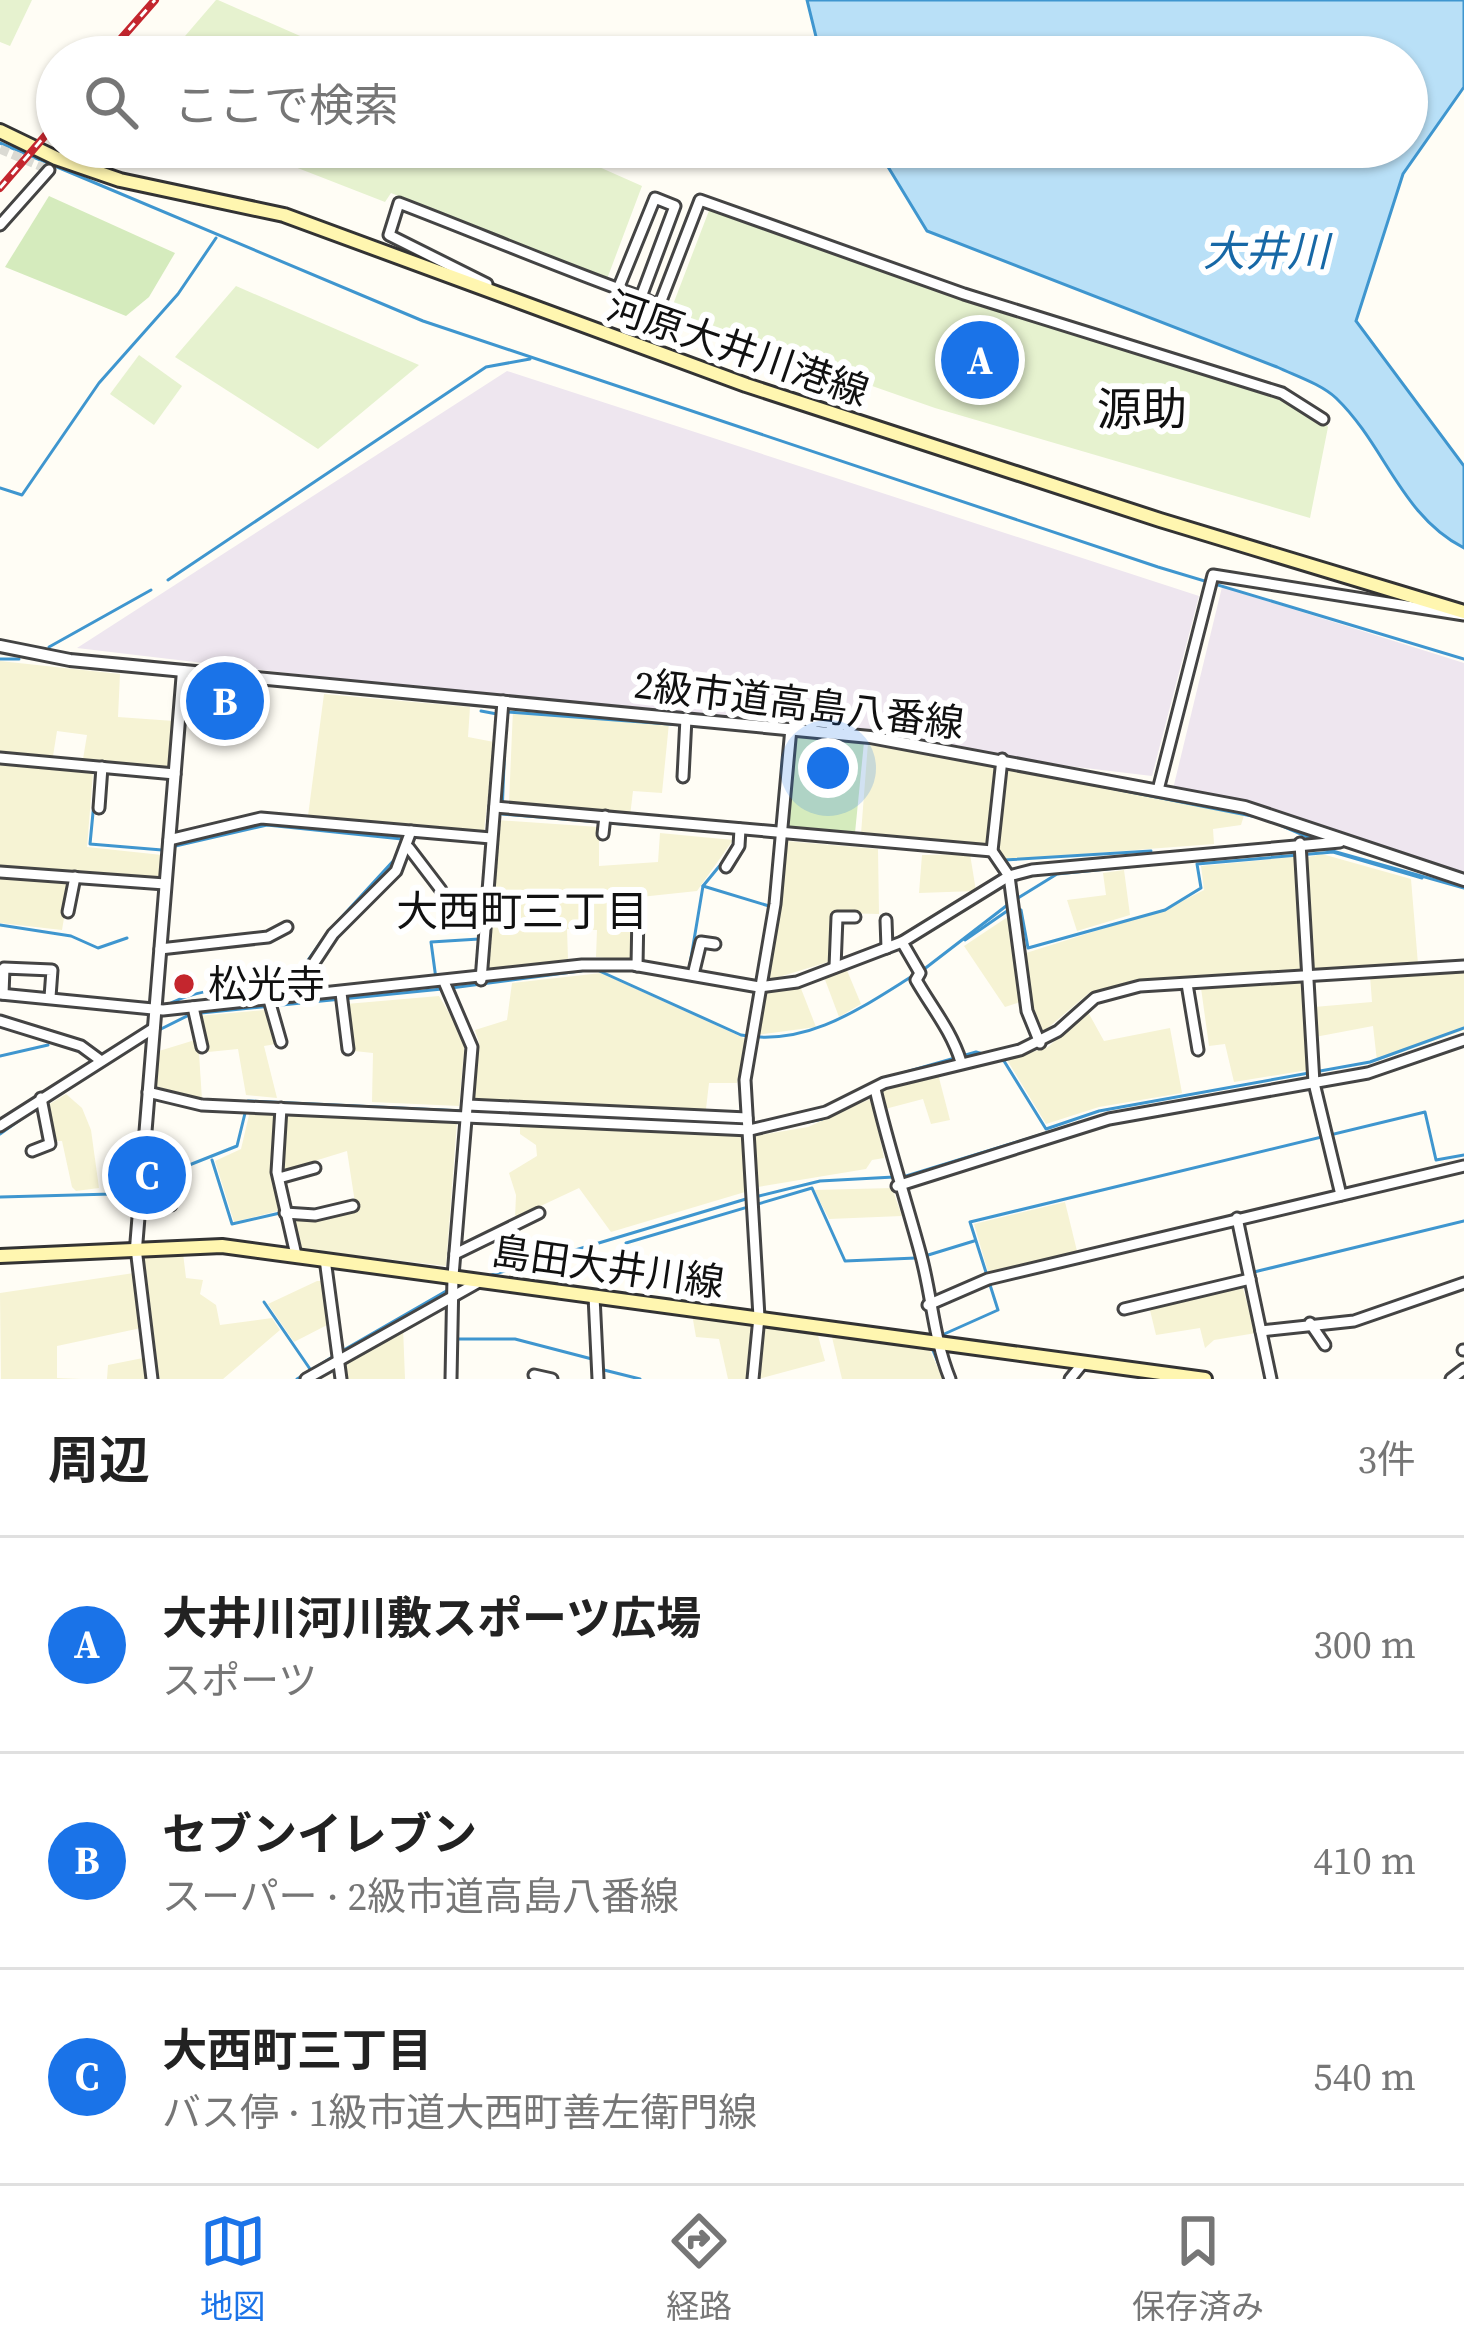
<!DOCTYPE html>
<html lang="ja">
<head>
<meta charset="utf-8">
<style>
	body { margin:0; font-family:"Source Serif 4","Noto Sans JP",serif; background:#f6f6f6; color:#222 }
	.you { position:absolute; left:828px; top:768px; width:42px; height:42px; margin:-30px; border:9px solid #fff; border-radius:50%; background:#1a73e8; box-shadow:0 0 0 18px #1a73e833 }
	.badge { display:grid; place-items:center; width:78px; height:78px; border-radius:50%; background:#1a73e8; color:#fff; font-size:39px; font-weight:700 }
	.pin { position:absolute; translate:-50% -50%; border:6px solid #fff; box-shadow:0 3px 12px #0006 }
	.list { margin:0; padding:0; list-style:none }
	h2 { display:flex; justify-content:space-between; align-items:center; height:156px; margin:0; padding:0 48px; font-size:51px }
	h2 small { font-size:39px; font-weight:400; color:#767676 }
	.list li { display:grid; grid-template-columns:78px 1fr auto; gap:36px; align-items:center; box-sizing:border-box; height:216px; padding:0 48px; border-top:3px solid #e0e0e0 }
	.list b { display:block; font-size:45px; white-space:nowrap }
	.list p { margin:0; font-size:39px; white-space:nowrap; color:#767676 }
	.list em { font-size:39px; font-style:normal; color:#767676 }
	.icon { flex:none; width:66px; height:66px; fill:none; stroke:currentColor; stroke-width:2; stroke-linecap:round; stroke-linejoin:round }
	.map { position:relative; flex:none; width:1464px; height:1379px; overflow:hidden }
	.search { position:absolute; background:#fff; box-shadow:0 3px 9px #0004; left:36px; right:36px; top:36px; height:132px; display:flex; align-items:center; gap:30px; box-sizing:border-box; padding:0 42px; border-radius:66px; color:#767676; font-size:45px }
	.sheet { height:804px; background:#fff }
	nav { display:flex; justify-content:space-around; align-items:center; box-sizing:border-box; height:168px; border-top:3px solid #e0e0e0; background:#fff; font-size:33px; color:#767676 }
	nav a { display:grid; justify-items:center; gap:6px }
	nav .on { color:#1a73e8 }
	.map>svg:first-child { display:block }
	.industrial { fill:#eee6ef }
	.farmland { fill:#f6f3d4 }
	.green { fill:#d5ebbd }
	.pitch { fill:#e6f2cf }
	.water { fill:#b9e0f7; stroke:#3f96cf; stroke-width:3 }
	.lines { fill:none; stroke-linecap:round; stroke-linejoin:round }
	.stream { stroke:#3f96cf; stroke-width:3 }
	.minor-tunnel { stroke:#dbdad3; stroke-width:9; stroke-dasharray:9 4.5; stroke-linecap:butt }
	.minor-casing { stroke:#444; stroke-width:15 }
	.tertiary-casing { stroke:#444; stroke-width:16 }
	.secondary-casing { stroke:#333; stroke-width:18 }
	.minor { stroke:#fff; stroke-width:9 }
	.tertiary { stroke:#fff; stroke-width:10 }
	.secondary { stroke:#fff6b0; stroke-width:12 }
	.rail-casing { stroke:#c4262e; stroke-width:8 }
	.rail { stroke:#fff; stroke-width:3; stroke-dasharray:9; stroke-linecap:butt }
	.poi-dot { fill:#c4262e; stroke:#fff; stroke-width:4.5 }
	.labels { text-anchor:middle; dominant-baseline:central; stroke-width:12; stroke-linejoin:round; paint-order:stroke }
	.street-label { font-size:39px; fill:#111; stroke:#fff }
	.poi-label { font-size:39px; fill:#111; stroke:#fff; text-anchor:start }
	.water-label { font-size:42px; font-style:italic; fill:#1768a6; stroke:#fff }
	.neighbourhood-label { font-size:42px; fill:#111; stroke:#fff }
	.quarter-label { font-size:45px; fill:#111; stroke:#fff }
</style>
</head>
<body>
<div class="map">
<svg width="1464" height="1379" viewBox="0 0 1464 1379">
	<rect width="100%" height="100%" fill="#fffdf5"/>
	<g class="industrial">
		<path d="M 507,371 L 1199,596 L 1152,776 L 77,648 Z"/>
		<path d="M 1222,587 L 1464,663 L 1464,876 L 1172,793 Z"/>
	</g>
	<g class="farmland">
		<path d="M 0,661 L 120,674 L 118,717 L 174,721 L 169,767 L 83,759 L 87,735 L 57,731 L 53,756 L 0,751 Z"/>
		<path d="M 324,694 L 470,707 L 468,737 L 494,742 L 484,832 L 308,816 Z"/>
		<path d="M 513,709 L 669,723 L 662,793 L 633,791 L 630,816 L 509,803 Z"/>
		<path d="M 868,743 L 997,767 L 988,845 L 861,834 Z"/>
		<path d="M 0,765 L 93,773 L 87,847 L 162,855 L 159,880 L 0,869 Z"/>
		<path d="M 1005,769 L 1245,812 L 1241,825 L 1213,829 L 1214,844 L 1004,860 L 998,845 Z"/>
		<path d="M 497,820 L 599,827 L 599,866 L 658,862 L 660,833 L 733,840 L 697,891 L 631,898 L 631,961 L 596,957 L 597,930 L 567,929 L 568,959 L 487,972 Z"/>
		<path d="M 786,841 L 878,849 L 879,914 L 836,913 L 828,962 L 766,981 Z"/>
		<path d="M 970,854 L 976,891 L 919,893 L 922,855 Z"/>
		<path d="M 1322,854 L 1411,879 L 1418,964 L 1311,971 L 1304,858 Z"/>
		<path d="M 1294,857 L 1302,969 L 1134,980 L 1089,993 L 1042,1033 L 1031,1004 L 1026,953 L 1168,908 L 1204,890 L 1201,866 Z"/>
		<path d="M 1124,870 L 1130,915 L 1077,931 L 1067,900 L 1106,895 L 1103,873 Z"/>
		<path d="M 0,876 L 70,882 L 62,930 L 0,923 Z"/>
		<path d="M 1009,916 L 1020,1002 L 1005,1007 L 964,946 Z"/>
		<path d="M 846,968 L 861,1004 L 839,1017 L 824,977 Z"/>
		<path d="M 1464,971 L 1464,1030 L 1377,1061 L 1373,1026 L 1315,1037 L 1314,1007 L 1372,1002 L 1370,976 Z"/>
		<path d="M 601,973 L 746,1039 L 737,1083 L 709,1083 L 706,1109 L 474,1101 L 479,1043 L 475,1030 L 507,1020 L 512,983 Z"/>
		<path d="M 1304,982 L 1308,1070 L 1234,1082 L 1225,1044 L 1209,1046 L 1201,988 Z"/>
		<path d="M 800,986 L 816,1027 L 756,1035 L 765,992 Z"/>
		<path d="M 439,996 L 465,1040 L 459,1106 L 372,1102 L 373,1053 L 354,1051 L 346,1004 Z"/>
		<path d="M 264,1010 L 276,1044 L 264,1046 L 277,1098 L 246,1095 L 238,1049 L 208,1052 L 198,1016 Z"/>
		<path d="M 1088,1012 L 1104,1041 L 1170,1028 L 1182,1093 L 1099,1107 L 1046,1124 L 1007,1060 L 1048,1047 Z"/>
		<path d="M 195,1040 L 199,1053 L 202,1100 L 156,1086 L 159,1051 Z"/>
		<path d="M 938,1074 L 950,1120 L 931,1124 L 923,1099 L 885,1109 L 882,1091 Z"/>
		<path d="M 66,1094 L 82,1108 L 91,1130 L 99,1188 L 76,1191 L 72,1187 L 62,1141 L 53,1141 L 48,1105 Z"/>
		<path d="M 872,1098 L 884,1158 L 872,1160 L 866,1169 L 758,1187 L 755,1136 L 808,1127 Z"/>
		<path d="M 250,1111 L 277,1112 L 282,1210 L 234,1222 L 215,1161 L 241,1149 Z"/>
		<path d="M 287,1114 L 457,1122 L 446,1266 L 300,1249 L 291,1218 L 356,1209 L 347,1151 L 282,1171 Z"/>
		<path d="M 520,1123 L 741,1134 L 745,1192 L 611,1232 L 579,1188 L 515,1218 L 516,1195 L 509,1173 L 537,1156 L 536,1145 L 520,1134 Z"/>
		<path d="M 892,1188 L 902,1216 L 829,1219 L 814,1190 Z"/>
		<path d="M 1065,1202 L 1077,1251 L 988,1272 L 974,1224 Z"/>
		<path d="M 144,1253 L 183,1253 L 186,1278 L 203,1280 L 200,1294 L 216,1305 L 220,1325 L 272,1318 L 280,1330 L 223,1379 L 159,1379 Z"/>
		<path d="M 134,1273 L 141,1328 L 57,1346 L 57,1378 L 82,1379 L 1,1379 L 0,1293 Z"/>
		<path d="M 317,1281 L 324,1281 L 329,1324 L 294,1342 L 268,1304 Z"/>
		<path d="M 1242,1285 L 1256,1333 L 1214,1340 L 1205,1348 L 1200,1328 L 1156,1335 L 1149,1306 Z"/>
		<path d="M 692,1314 L 753,1324 L 747,1379 L 728,1379 L 719,1339 L 696,1337 Z"/>
		<path d="M 764,1324 L 817,1332 L 825,1361 L 758,1379 Z"/>
		<path d="M 403,1327 L 405,1379 L 345,1379 L 343,1362 Z"/>
		<path d="M 831,1333 L 928,1346 L 943,1379 L 842,1379 Z"/>
		<path d="M 143,1358 L 146,1379 L 107,1379 L 108,1365 Z"/>
	</g>
	<g class="green">
		<path d="M 49,196 L 175,253 L 149,297 L 126,316 L 5,267 Z"/>
		<path d="M 795,736 L 864,742 L 855,833 L 789,828 Z"/>
	</g>
	<g class="pitch">
		<path d="M 0,0 L 32,0 L 10,46 L 0,42 Z"/>
		<path d="M 216,0 L 218,0 L 348,57 L 167,57 Z"/>
		<path d="M 244,147 L 554,147 L 642,186 L 607,279 L 391,193 L 385,202 Z"/>
		<path d="M 710,208 L 974,301 L 1309,404 L 1328,427 L 1310,518 L 935,408 L 669,315 Z"/>
		<path d="M 236,286 L 419,365 L 318,449 L 175,357 Z"/>
		<path d="M 139,355 L 182,386 L 154,425 L 110,394 Z"/>
	</g>
	<path class="water" d="M 807,0 L 1464,0 L 1464,87 L 1403,174 L 1356,321 L 1464,466 L 1464,548 C 1401,516 1385,445 1336,398 C 1321,384 1296,376 1277,367 L 927,231 L 876,147 L 1407,147 L 1407,57 L 821,57 Z"/>
	<g class="lines">
		<g class="stream">
			<path d="M 0,143 L 423,321 L 1158,567 L 1464,659"/>
			<path d="M 0,488 L 22,495 L 99,383 L 178,294 L 216,238"/>
			<path d="M 168,580 L 486,367 L 530,359"/>
			<path d="M 49,647 L 151,590"/>
			<path d="M 0,659 L 19,659"/>
			<path d="M 481,711 L 497,714"/>
			<path d="M 507,712 L 682,725"/>
			<path d="M 506,715 L 502,814 L 601,822"/>
			<path d="M 692,726 L 736,729"/>
			<path d="M 0,763 L 28,765"/>
			<path d="M 97,771 L 90,844 L 162,850"/>
			<path d="M 1065,779 L 1262,818"/>
			<path d="M 1271,821 L 1317,841"/>
			<path d="M 610,823 L 899,847"/>
			<path d="M 171,847 L 267,825 L 402,839"/>
			<path d="M 1322,848 L 1464,888"/>
			<path d="M 726,858 L 703,886 L 769,906"/>
			<path d="M 1004,860 L 1151,851"/>
			<path d="M 1018,898 L 1057,874 L 1265,853"/>
			<path d="M 0,925 L 71,936 L 98,948 L 127,938"/>
			<path d="M 965,940 L 1010,909 L 1021,910 L 1028,948 L 1165,910 L 1201,888 L 1197,864 L 1333,852 L 1422,878"/>
			<path d="M 502,969 L 618,960"/>
			<path d="M 681,969 L 689,970 L 703,886"/>
			<path d="M 923,970 L 1010,903"/>
			<path d="M 436,979 L 431,942 L 479,939"/>
			<path d="M 291,984 L 328,932 L 395,859"/>
			<path d="M 451,988 L 595,969 L 741,1035 C 807,1047 861,1008 914,975"/>
			<path d="M 165,1006 C 206,983 267,985 313,989"/>
			<path d="M 201,1013 L 442,989"/>
			<path d="M 157,1031 L 191,1014"/>
			<path d="M 0,1056 L 48,1045"/>
			<path d="M 996,1058 L 1004,1061 L 1046,1129 L 1099,1111 L 1370,1062 L 1464,1028"/>
			<path d="M 892,1076 L 976,1052 L 987,1055"/>
			<path d="M 473,1111 L 744,1126"/>
			<path d="M 759,1132 L 822,1119 L 867,1096"/>
			<path d="M 0,1134 L 38,1107"/>
			<path d="M 212,1160 L 232,1224 L 280,1213"/>
			<path d="M 903,1177 L 1108,1114 L 1370,1068 L 1464,1035"/>
			<path d="M 144,1183 L 237,1146 L 248,1101 L 463,1111"/>
			<path d="M 0,1197 L 112,1194 L 135,1186"/>
			<path d="M 755,1197 L 820,1181 L 894,1177"/>
			<path d="M 626,1243 L 812,1188 L 845,1261 L 916,1258"/>
			<path d="M 925,1256 L 974,1241"/>
			<path d="M 1254,1272 L 1464,1221"/>
			<path d="M 485,1277 L 746,1199"/>
			<path d="M 264,1302 L 310,1369"/>
			<path d="M 942,1335 L 998,1310 L 970,1222 L 1425,1112 L 1436,1160 L 1464,1155"/>
			<path d="M 455,1339 L 515,1339 L 592,1359"/>
			<path d="M 932,1348 L 945,1379"/>
			<path d="M 342,1351 L 448,1290"/>
			<path d="M 604,1370 L 640,1379"/>
			<path d="M 297,1379 L 334,1356"/>
		</g>
		<path class="minor-tunnel" d="M 0,149 L 49,170"/>
		<defs>
			<g id="minor">
				<path d="M 0,225 L 49,170"/>
				<path d="M 487,284 L 389,235 L 399,203 C 480,234 560,268 641,297 L 675,206 L 655,198 L 618,289"/>
				<path d="M 641,297 L 659,306 L 700,200 L 964,294 L 1282,393 L 1323,419"/>
				<path d="M 0,758 L 175,774"/>
				<path d="M 1002,759 L 992,851 L 1009,876 L 1027,1011 L 1040,1043"/>
				<path d="M 683,777 L 686,718"/>
				<path d="M 1158,790 L 1213,575 L 1464,615"/>
				<path d="M 495,807 L 992,851"/>
				<path d="M 99,808 L 102,767"/>
				<path d="M 603,834 L 605,816"/>
				<path d="M 169,840 L 261,818 L 491,838"/>
				<path d="M 1300,843 L 1314,1083 L 1341,1195"/>
				<path d="M 409,848 L 441,890"/>
				<path d="M 726,867 L 739,846 L 740,829"/>
				<path d="M 0,872 L 165,884"/>
				<path d="M 68,912 L 75,877"/>
				<path d="M 886,920 L 887,948"/>
				<path d="M 902,942 L 920,973 L 916,980 C 932,1008 951,1030 961,1062"/>
				<path d="M 160,949 L 268,937 L 287,927"/>
				<path d="M 637,966 L 638,911"/>
				<path d="M 835,967 L 837,917 L 855,917"/>
				<path d="M 693,975 L 701,942 L 715,944"/>
				<path d="M 481,980 L 503,701"/>
				<path d="M 445,984 L 472,1047 L 453,1276 L 451,1379"/>
				<path d="M 1187,984 L 1198,1050"/>
				<path d="M 341,993 L 348,1049"/>
				<path d="M 0,994 L 163,1010 L 582,965 L 633,965 L 759,987 L 797,982 L 902,942 L 1009,876 L 1032,870 L 1340,842"/>
				<path d="M 3,994 L 4,968 L 52,970 L 50,997"/>
				<path d="M 292,996 L 333,934 L 396,871 L 411,831"/>
				<path d="M 269,1000 L 281,1042"/>
				<path d="M 193,1007 L 202,1047"/>
				<path d="M 0,1021 L 81,1046 L 100,1060"/>
				<path d="M 875,1089 C 888,1145 905,1197 920,1252 C 932,1295 933,1337 950,1379"/>
				<path d="M 148,1092 L 202,1105 L 750,1130 L 826,1112 L 884,1083 L 1020,1050 L 1058,1031 L 1095,998 L 1140,986 L 1464,966"/>
				<path d="M 468,1105 L 747,1118"/>
				<path d="M 281,1108 L 277,1172 L 296,1255"/>
				<path d="M 0,1126 L 154,1028"/>
				<path d="M 32,1151 L 50,1144 L 41,1098"/>
				<path d="M 279,1178 L 315,1168"/>
				<path d="M 897,1186 L 1109,1119 L 1368,1073 L 1464,1040"/>
				<path d="M 139,1206 L 171,1205"/>
				<path d="M 285,1213 L 315,1215 L 353,1206"/>
				<path d="M 1237,1218 L 1271,1379"/>
				<path d="M 136,1248 L 152,1379"/>
				<path d="M 455,1254 L 539,1213"/>
				<path d="M 325,1259 L 341,1379"/>
				<path d="M 594,1296 L 598,1379"/>
				<path d="M 928,1305 L 988,1279 L 1464,1166"/>
				<path d="M 1124,1309 L 1250,1279"/>
				<path d="M 1310,1323 L 1325,1345"/>
				<path d="M 1261,1331 L 1354,1321 L 1464,1283"/>
				<path d="M 1463,1350 L 1464,1350"/>
				<path d="M 534,1375 L 552,1379"/>
				<path d="M 306,1379 L 477,1283"/>
				<path d="M 753,1379 L 759,1317 L 745,1080 L 775,904 L 791,728"/>
				<path d="M 1070,1379 L 1083,1363"/>
				<path d="M 1451,1379 L 1464,1369"/>
			</g>
			<g id="tertiary">
				<path d="M 0,646 L 70,660 L 870,737 L 1245,807 L 1464,880"/>
				<path d="M 136,1248 L 183,671"/>
			</g>
			<g id="secondary">
				<path d="M 0,131 L 56,158 L 120,180 L 284,215 L 746,385 L 1160,520 L 1464,612"/>
				<path d="M 0,1256 L 222,1246 L 1205,1379"/>
			</g>
		</defs>
		<use href="#minor" class="minor-casing"/>
		<use href="#tertiary" class="tertiary-casing"/>
		<use href="#secondary" class="secondary-casing"/>
		<use href="#minor" class="minor"/>
		<use href="#tertiary" class="tertiary"/>
		<use href="#secondary" class="secondary"/>
		<defs>
			<g id="rail">
				<path d="M 105,57 L 155,0"/>
				<path d="M 0,188 L 57,122"/>
			</g>
		</defs>
		<use href="#rail" class="rail-casing"/>
		<use href="#rail" class="rail"/>
	</g>
	<circle class="poi-dot" cx="184" cy="984" r="12"/>
	<g class="labels">
		<g class="street-label">
			<text transform="translate(738 349) rotate(19)">河原大井川港線</text>
			<text transform="translate(799 704) rotate(7)">2級市道高島八番線</text>
			<text transform="translate(608 1267) rotate(8)">島田大井川線</text>
		</g>
		<g class="poi-label">
			<text x="208" y="984">松光寺</text>
		</g>
		<g class="water-label">
			<text x="1266" y="251">大井川</text>
		</g>
		<g class="neighbourhood-label">
			<text x="522" y="911">大西町三丁目</text>
		</g>
		<g class="quarter-label">
			<text x="1142" y="409">源助</text>
		</g>
	</g>
</svg>
<div class="you"></div>
<div class="pin badge" style="left:980px;top:360px">A</div>
<div class="pin badge" style="left:225px;top:701px">B</div>
<div class="pin badge" style="left:147px;top:1175px">C</div>
<div class="search"><svg class="icon" aria-label="search" viewBox="0 0 24 24"><circle cx="10" cy="10" r="6"/><path d="M15 15l6 6"/></svg>ここで検索</div>
</div>
<section class="sheet">
<h2>周辺<small>3件</small></h2>
<ul class="list">
<li><span class="badge">A</span><div><b>大井川河川敷スポーツ広場</b><p>スポーツ</p></div><em>300 m</em></li>
<li><span class="badge">B</span><div><b>セブンイレブン</b><p>スーパー · 2級市道高島八番線</p></div><em>410 m</em></li>
<li><span class="badge">C</span><div><b>大西町三丁目</b><p>バス停 · 1級市道大西町善左衛門線</p></div><em>540 m</em></li>
</ul>
</section>
<nav>
<a class="on"><svg class="icon" aria-label="map" viewBox="0 0 24 24"><path d="M3 6l6-2 6 2 6-2v14l-6 2-6-2-6 2zM9 4v14M15 6v14"/></svg>地図</a>
<a><svg class="icon" aria-label="directions" viewBox="0 0 24 24"><path d="M12 3l9 9-9 9-9-9zM9 14v-3h6M13 9l2 2-2 2"/></svg>経路</a>
<a><svg class="icon" aria-label="saved" viewBox="0 0 24 24"><path d="M7 4h10v16l-5-4-5 4z"/></svg>保存済み</a>
</nav>
</body>
</html>
